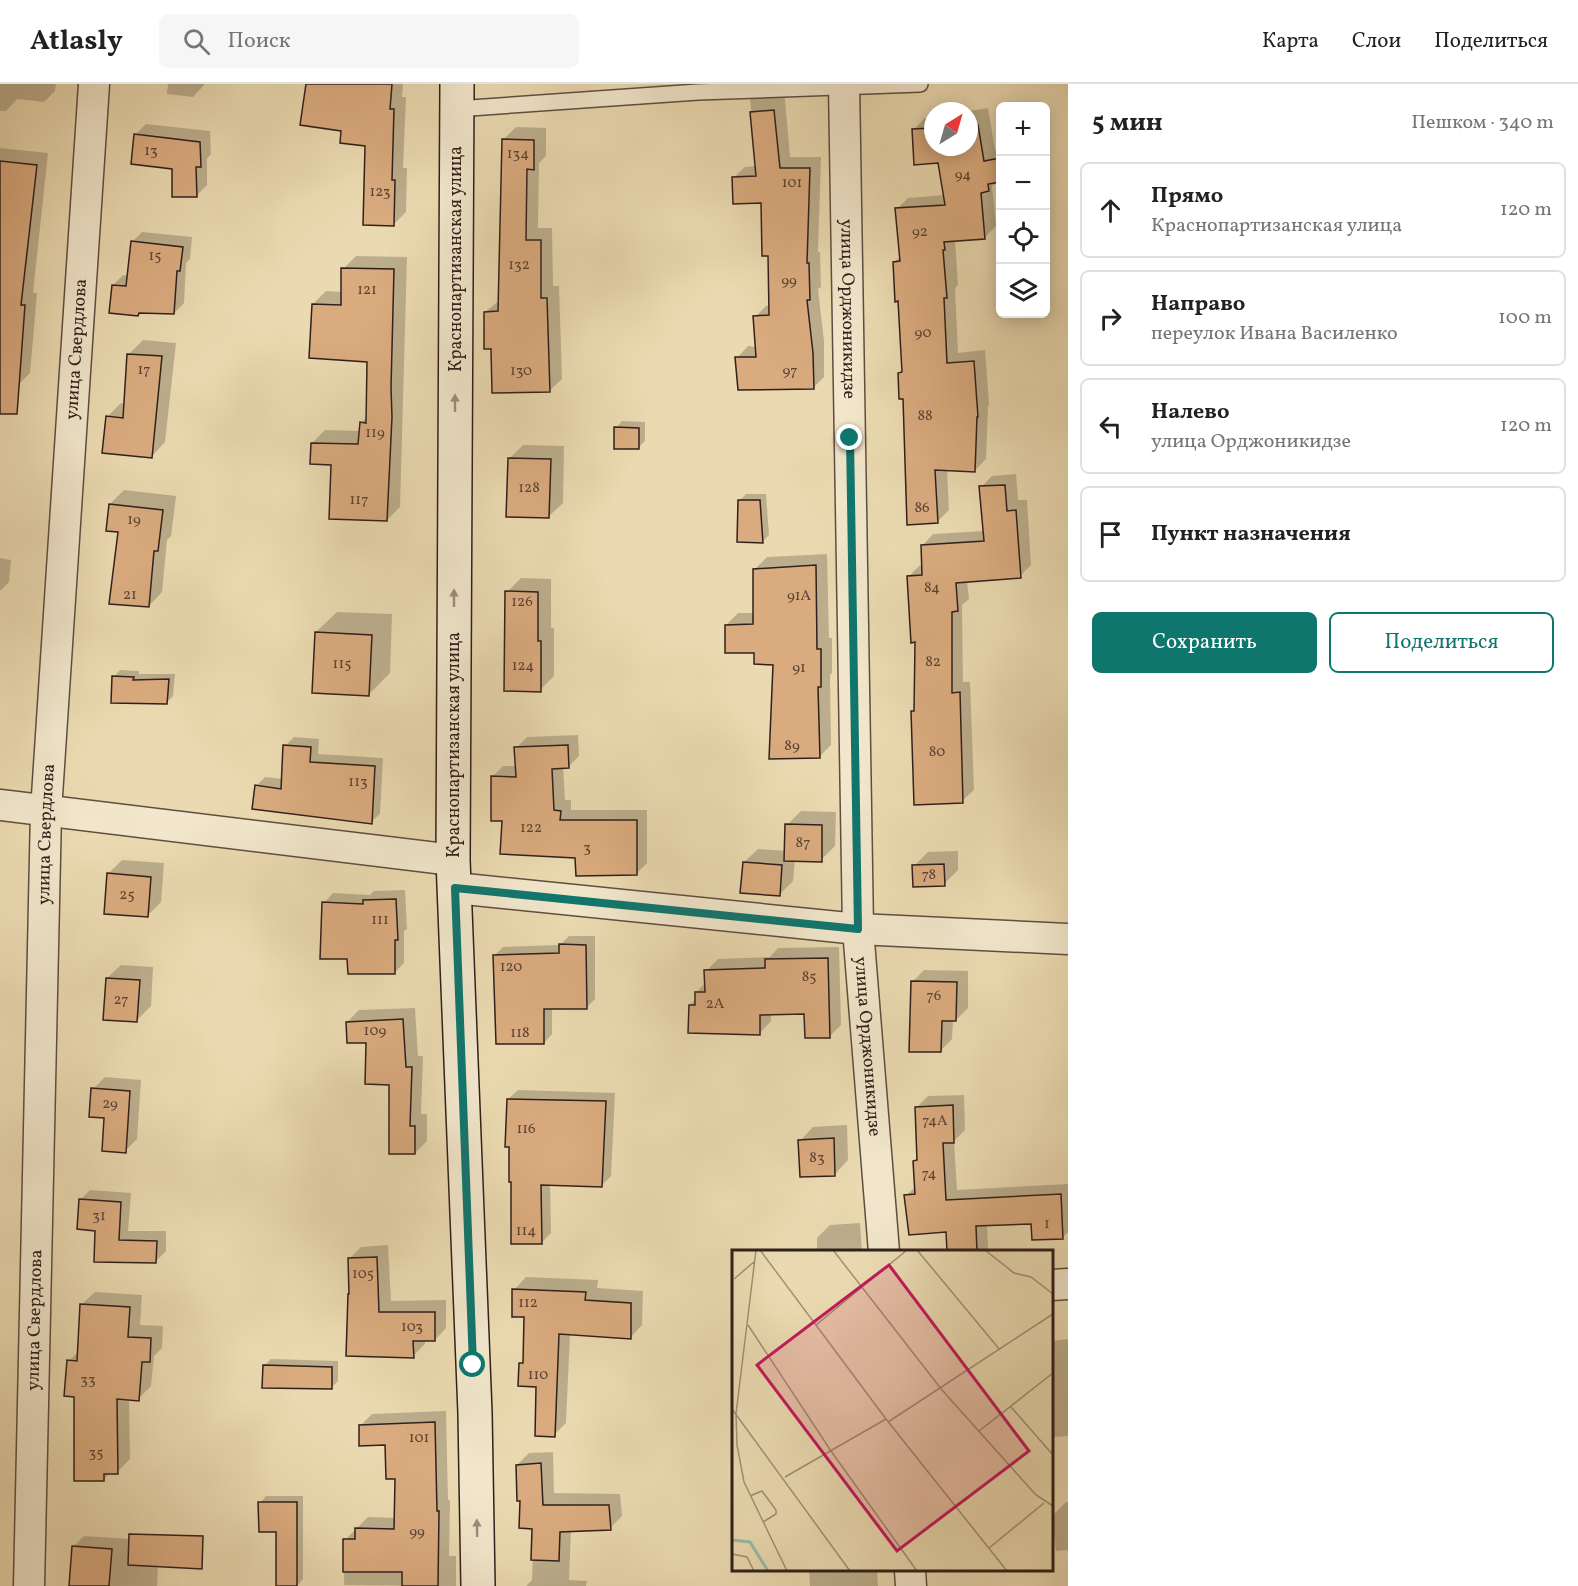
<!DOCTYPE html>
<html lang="ru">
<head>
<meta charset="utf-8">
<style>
	body { margin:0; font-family:Vollkorn,serif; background:#f6f6f6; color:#222 }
	.controls { position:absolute; right:18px; top:18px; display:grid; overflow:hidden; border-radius:9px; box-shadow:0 3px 15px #0003 }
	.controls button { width:54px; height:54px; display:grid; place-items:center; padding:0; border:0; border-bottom:2px solid #e0e0e0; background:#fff; color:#222; font:30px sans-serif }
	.compass { position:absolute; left:924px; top:18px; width:54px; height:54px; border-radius:50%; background:#fff; box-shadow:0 3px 15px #0003; rotate:37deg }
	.stop { position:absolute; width:18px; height:18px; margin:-14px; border:4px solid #0f766e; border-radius:50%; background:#fff }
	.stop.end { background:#0f766e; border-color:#fff; box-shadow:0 2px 6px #0008 }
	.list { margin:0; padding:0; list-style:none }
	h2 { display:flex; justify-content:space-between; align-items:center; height:78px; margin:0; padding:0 24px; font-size:26px }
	h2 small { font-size:20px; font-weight:400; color:#767676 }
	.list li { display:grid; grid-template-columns:39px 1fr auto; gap:18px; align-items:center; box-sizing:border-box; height:96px; margin:0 12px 12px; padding:0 12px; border:2px solid #e0e0e0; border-radius:9px }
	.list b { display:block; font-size:22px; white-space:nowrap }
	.list p { margin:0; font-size:20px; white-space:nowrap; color:#767676 }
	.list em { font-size:20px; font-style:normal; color:#767676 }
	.actions { display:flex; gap:12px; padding:18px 24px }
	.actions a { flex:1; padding:14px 0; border:2px solid #0f766e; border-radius:9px; text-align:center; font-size:21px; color:#0f766e }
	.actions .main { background:#0f766e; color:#fff }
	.icon { flex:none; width:33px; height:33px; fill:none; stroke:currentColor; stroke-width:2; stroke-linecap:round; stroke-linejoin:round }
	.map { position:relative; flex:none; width:1068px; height:1502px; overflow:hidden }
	header { display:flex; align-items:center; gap:36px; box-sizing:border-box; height:84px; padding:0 30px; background:#fff; border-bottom:2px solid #e0e0e0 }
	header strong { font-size:28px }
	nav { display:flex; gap:33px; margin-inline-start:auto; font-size:21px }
	.search { width:420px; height:54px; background:#f6f6f6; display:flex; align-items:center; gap:15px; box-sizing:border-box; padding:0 21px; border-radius:9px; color:#767676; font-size:22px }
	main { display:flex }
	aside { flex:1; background:#fff }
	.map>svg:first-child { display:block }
	.shadow { fill:#0003 }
	.building { fill:#daab7f; stroke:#2f201b; stroke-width:1.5 }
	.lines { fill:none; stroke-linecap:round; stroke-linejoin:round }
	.lane-casing { stroke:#5e4e40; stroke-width:18 }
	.street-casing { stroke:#5e4e40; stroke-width:33 }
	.secondary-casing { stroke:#2f201b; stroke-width:36 }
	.lane { stroke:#f2e7cc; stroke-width:15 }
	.street { stroke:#f2e7cc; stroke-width:30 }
	.secondary { stroke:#f2e7cc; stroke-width:33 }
	.oneway { fill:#9a8d7c }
	.route { stroke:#0f766e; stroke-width:8 }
	.labels { text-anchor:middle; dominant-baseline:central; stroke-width:4.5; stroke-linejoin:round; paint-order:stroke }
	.number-label { font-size:15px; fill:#5a4334 }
	.street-label { font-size:18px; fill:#2f201b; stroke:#f2e7cc }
	.inset-river { fill:none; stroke:#98bbac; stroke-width:3 }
	.inset-road { fill:none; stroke:#a09075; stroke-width:1.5 }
	.view { fill:#c2185b; fill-opacity:0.15; stroke:#c2185b; stroke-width:3 }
	.inset-edge { fill:none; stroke:#2f201b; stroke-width:3 }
</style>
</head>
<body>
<header>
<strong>Atlasly</strong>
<div class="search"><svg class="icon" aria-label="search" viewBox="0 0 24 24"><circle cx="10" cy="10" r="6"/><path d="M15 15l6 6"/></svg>Поиск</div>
<nav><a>Карта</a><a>Слои</a><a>Поделиться</a></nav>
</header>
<main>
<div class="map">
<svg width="1068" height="1502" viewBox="0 0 1068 1502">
	<rect width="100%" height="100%" fill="#ebdab1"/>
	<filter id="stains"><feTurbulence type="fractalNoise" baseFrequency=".00333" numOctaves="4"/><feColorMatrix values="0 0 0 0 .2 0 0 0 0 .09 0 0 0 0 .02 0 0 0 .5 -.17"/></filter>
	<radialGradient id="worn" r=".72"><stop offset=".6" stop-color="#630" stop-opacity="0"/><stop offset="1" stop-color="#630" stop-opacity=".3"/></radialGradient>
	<g class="shadow">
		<path d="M 0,0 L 56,0 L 55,7 L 44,18 L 17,15 L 6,27 L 0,27 Z"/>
		<path d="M 168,0 L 205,0 L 193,13 L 167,10 Z"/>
		<path d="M 335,0 L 403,0 L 402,13 L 406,13 L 403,84 L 407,84 L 406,128 L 394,140 L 366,60 L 343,46 Z"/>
		<path d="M 784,4 L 790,73 L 821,73 L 818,168 L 820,168 L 821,203 L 818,205 L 824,257 L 824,293 L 813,304 L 737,274 L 748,262 L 757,263 L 755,233 L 766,222 L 770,221 L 770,171 L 763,117 L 733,94 L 745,83 L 757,82 L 750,16 L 761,5 Z"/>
		<path d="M 988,24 L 995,66 L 1000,65 L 1000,97 L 992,102 L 996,142 L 984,154 L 955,156 L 958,201 L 955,204 L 958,269 L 985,266 L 989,320 L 988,322 L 986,375 L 974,387 L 947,385 L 949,426 L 938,437 L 904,314 L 900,289 L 904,285 L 900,216 L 894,178 L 901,172 L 897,125 L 908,114 L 945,111 L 939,77 L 913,46 L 925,34 L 933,34 L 933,63 L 969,63 L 969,27 Z"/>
		<path d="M 146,40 L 210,47 L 211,70 L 207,75 L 207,101 L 196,112 L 174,84 L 135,51 Z"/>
		<path d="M 516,43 L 546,44 L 546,72 L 539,79 L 538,144 L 552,144 L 553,202 L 559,202 L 562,295 L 549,307 L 493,264 L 485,228 L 500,216 L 503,56 Z"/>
		<path d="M 0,64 L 48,69 L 33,209 L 37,209 L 30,289 L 18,301 L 0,299 Z"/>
		<path d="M 142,148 L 192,153 L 190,175 L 186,179 L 184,219 L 174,229 L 141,227 L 138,231 L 113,201 L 123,191 L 129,192 L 132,158 Z"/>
		<path d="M 356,172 L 407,173 L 400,423 L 387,436 L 312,359 L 325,346 L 361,347 L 361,339 L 367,333 L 369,276 L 313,220 L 326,207 L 342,208 L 343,185 Z"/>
		<path d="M 143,256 L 176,259 L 165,358 L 152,372 L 107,333 L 121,319 L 125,320 L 129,270 Z"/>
		<path d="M 622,337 L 645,338 L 645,357 L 638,364 L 616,344 Z"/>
		<path d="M 523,361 L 564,362 L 563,419 L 549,432 L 510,374 Z"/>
		<path d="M 1016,390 L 1018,416 L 1027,416 L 1031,481 L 1020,492 L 967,497 L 969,515 L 962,521 L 963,598 L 970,598 L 974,706 L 962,717 L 913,628 L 916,625 L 916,557 L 908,493 L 919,482 L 923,481 L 922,462 L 933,450 L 984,447 L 981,403 L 992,392 Z"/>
		<path d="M 124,406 L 176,412 L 171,452 L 167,456 L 162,508 L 149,522 L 110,420 Z"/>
		<path d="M 746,410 L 766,410 L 769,451 L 762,458 L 740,416 Z"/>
		<path d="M 827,470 L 829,554 L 832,554 L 832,589 L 830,591 L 831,661 L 819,673 L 775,580 L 756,567 L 726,541 L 738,529 L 755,529 L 755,485 L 767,473 Z"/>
		<path d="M 0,474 L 11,476 L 9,498 L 0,507 Z"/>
		<path d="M 521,494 L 551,495 L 551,544 L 554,544 L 554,592 L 540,606 L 507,508 Z"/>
		<path d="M 337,528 L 392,530 L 390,589 L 369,610 L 316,548 Z"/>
		<path d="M 120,586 L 139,587 L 139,590 L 175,590 L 173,612 L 166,619 L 114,593 Z"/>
		<path d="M 578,651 L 579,672 L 568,683 L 563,683 L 565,716 L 571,716 L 571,726 L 647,726 L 647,779 L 636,790 L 577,772 L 504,736 L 492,693 L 503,682 L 517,682 L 516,664 L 527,653 Z"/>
		<path d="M 294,653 L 319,655 L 318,670 L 383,674 L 380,730 L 371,738 L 256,702 L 265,693 L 283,695 L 285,662 Z"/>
		<path d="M 801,727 L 836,728 L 835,762 L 821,776 L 795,776 L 793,797 L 779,811 L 744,778 L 758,765 L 786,767 L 787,741 Z"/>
		<path d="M 958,767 L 958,786 L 944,800 L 914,782 L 928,768 Z"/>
		<path d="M 122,776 L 164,779 L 161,818 L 147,832 L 108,790 Z"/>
		<path d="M 405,806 L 407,845 L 404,847 L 404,879 L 395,888 L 349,874 L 324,819 L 333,809 L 370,811 L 374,807 Z"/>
		<path d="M 569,852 L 595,852 L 595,915 L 586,924 L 552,923 L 552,950 L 544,959 L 495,871 L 503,863 L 560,861 Z"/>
		<path d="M 839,863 L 841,941 L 830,952 L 806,929 L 771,930 L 771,937 L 760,949 L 690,921 L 696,915 L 696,909 L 706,898 L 706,887 L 718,875 L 770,873 L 778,864 Z"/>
		<path d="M 121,881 L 153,883 L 151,922 L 137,936 L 107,894 Z"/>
		<path d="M 924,886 L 968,887 L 968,924 L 956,936 L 953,936 L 952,955 L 940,967 L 913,897 Z"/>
		<path d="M 415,924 L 418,972 L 423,972 L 421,1030 L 427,1030 L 427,1057 L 415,1069 L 391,999 L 367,957 L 347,938 L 359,926 Z"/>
		<path d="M 105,993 L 141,996 L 137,1055 L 125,1067 L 93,1005 Z"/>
		<path d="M 518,1006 L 615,1009 L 611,1092 L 602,1101 L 550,1099 L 551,1149 L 541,1159 L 513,1096 L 508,1015 Z"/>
		<path d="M 964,1011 L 965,1046 L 954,1057 L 957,1106 L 1068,1100 L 1068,1148 L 1062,1154 L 1033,1139 L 987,1140 L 988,1165 L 986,1168 L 948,1168 L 947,1146 L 906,1112 L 916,1102 L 914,1077 L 919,1073 L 917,1023 L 928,1012 Z"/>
		<path d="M 847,1041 L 848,1076 L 835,1090 L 800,1057 L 813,1043 Z"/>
		<path d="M 90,1106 L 131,1109 L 128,1147 L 166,1147 L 166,1167 L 156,1177 L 96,1145 L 80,1116 Z"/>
		<path d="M 860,1139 L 862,1168 L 817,1168 L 817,1154 L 830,1141 Z"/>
		<path d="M 388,1161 L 391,1217 L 446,1216 L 446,1244 L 435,1256 L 425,1256 L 425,1260 L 413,1272 L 349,1210 L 349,1175 L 361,1163 Z"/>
		<path d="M 526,1193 L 598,1196 L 597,1204 L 643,1207 L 642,1241 L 630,1254 L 570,1249 L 566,1339 L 554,1351 L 537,1301 L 520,1280 L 524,1276 L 525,1231 L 514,1206 Z"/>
		<path d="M 95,1208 L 142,1211 L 140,1241 L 163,1242 L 162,1264 L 154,1272 L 151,1302 L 138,1315 L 129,1314 L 130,1375 L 117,1388 L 111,1388 L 104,1395 L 75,1312 L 69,1277 L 79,1267 L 82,1220 Z"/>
		<path d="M 1068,1255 L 1068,1352 L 1052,1353 L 1052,1257 Z"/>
		<path d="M 271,1275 L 338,1277 L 338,1297 L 331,1304 L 264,1282 Z"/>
		<path d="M 446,1327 L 448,1416 L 450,1416 L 449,1472 L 456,1472 L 456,1502 L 344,1501 L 345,1456 L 368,1433 L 396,1434 L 397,1393 L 386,1360 L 360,1342 L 372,1330 Z"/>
		<path d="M 553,1368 L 554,1409 L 620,1410 L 622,1432 L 610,1444 L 571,1446 L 569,1496 L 587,1497 L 586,1502 L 526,1502 L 532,1496 L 534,1443 L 522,1416 L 517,1381 L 529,1369 Z"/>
		<path d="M 266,1412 L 303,1412 L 303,1495 L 297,1502 L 278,1447 L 260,1419 Z"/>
		<path d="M 1066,1418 L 1068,1418 L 1068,1466 L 1056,1467 L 1052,1432 Z"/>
		<path d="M 84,1452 L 159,1457 L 157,1502 L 72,1502 L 73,1463 Z"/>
		<path d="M 809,1486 L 877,1486 L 878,1502 L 810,1502 Z"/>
	</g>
	<g class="building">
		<path d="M 306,0 L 392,0 L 390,25 L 394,25 L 392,96 L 395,96 L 394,142 L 363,141 L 365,62 L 340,59 L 341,47 L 300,41 Z"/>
		<path d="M 774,26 L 780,84 L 810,84 L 807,179 L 809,179 L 810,216 L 807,216 L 813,269 L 814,305 L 738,306 L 735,273 L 756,273 L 753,232 L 769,231 L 768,172 L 762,172 L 761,119 L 733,120 L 732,93 L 756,92 L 750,28 Z"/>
		<path d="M 969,41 L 978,41 L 984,77 L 1000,74 L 1000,98 L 988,100 L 989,107 L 981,109 L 985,155 L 944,158 L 945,166 L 943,166 L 947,214 L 944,214 L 947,279 L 974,277 L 978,333 L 977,333 L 975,388 L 935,386 L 938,439 L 907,441 L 903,315 L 899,315 L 898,289 L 902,288 L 898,217 L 895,218 L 893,178 L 900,177 L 895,124 L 945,121 L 938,79 L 914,81 L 912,45 L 933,44 L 933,63 L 969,63 Z"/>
		<path d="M 134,50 L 200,58 L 201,83 L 196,83 L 197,113 L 172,113 L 172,85 L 131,80 Z"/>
		<path d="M 502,55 L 534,56 L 534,86 L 527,85 L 526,156 L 541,156 L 541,214 L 547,214 L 550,308 L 492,309 L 491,265 L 484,265 L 484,228 L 498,227 Z"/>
		<path d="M 0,77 L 37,81 L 21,221 L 25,221 L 17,330 L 0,330 Z"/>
		<path d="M 131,157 L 183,163 L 180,187 L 177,187 L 174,230 L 139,229 L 138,232 L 109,229 L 112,201 L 126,202 Z"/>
		<path d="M 341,184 L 394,185 L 391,304 L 392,333 L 387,437 L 329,435 L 331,381 L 310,380 L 311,359 L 358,360 L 360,338 L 366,339 L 367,278 L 309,274 L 312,220 L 341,221 Z"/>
		<path d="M 127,270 L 162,272 L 152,374 L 102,369 L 106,332 L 123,334 Z"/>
		<path d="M 614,343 L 639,344 L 639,365 L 614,365 Z"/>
		<path d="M 508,374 L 551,375 L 549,434 L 506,433 Z"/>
		<path d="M 1005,401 L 1007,427 L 1016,426 L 1021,494 L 956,499 L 958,527 L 952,528 L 952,609 L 960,608 L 963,719 L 914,721 L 911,627 L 914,627 L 915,558 L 911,559 L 907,492 L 922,491 L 921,461 L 984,457 L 979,402 Z"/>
		<path d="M 738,416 L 760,416 L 763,459 L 737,458 Z"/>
		<path d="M 109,420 L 163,426 L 158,467 L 154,467 L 149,523 L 109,520 L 118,448 L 106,447 Z"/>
		<path d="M 816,481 L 817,565 L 821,565 L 821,603 L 818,603 L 820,674 L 769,675 L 773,581 L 754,580 L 754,569 L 725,569 L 725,541 L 753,540 L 753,485 Z"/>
		<path d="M 505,507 L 538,508 L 538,557 L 541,557 L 541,608 L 504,607 Z"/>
		<path d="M 315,548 L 372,551 L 369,612 L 312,609 Z"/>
		<path d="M 112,592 L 134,593 L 133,596 L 169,595 L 167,620 L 111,619 Z"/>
		<path d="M 283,661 L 311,663 L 310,678 L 375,682 L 372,740 L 252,725 L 255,701 L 281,705 Z"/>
		<path d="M 568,661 L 569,684 L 552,685 L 554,726 L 561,727 L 560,736 L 637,736 L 637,791 L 576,792 L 575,774 L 500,770 L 502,737 L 491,737 L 491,692 L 516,693 L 514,663 Z"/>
		<path d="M 785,740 L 822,741 L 822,778 L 784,777 Z"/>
		<path d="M 743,778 L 782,781 L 780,812 L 740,809 Z"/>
		<path d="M 944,780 L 945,802 L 913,803 L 912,781 Z"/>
		<path d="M 107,789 L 151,793 L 148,833 L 104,830 Z"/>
		<path d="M 396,815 L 398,856 L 395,856 L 395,890 L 348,890 L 347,875 L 320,875 L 322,818 L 363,820 L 363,816 Z"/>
		<path d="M 559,860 L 586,861 L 587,925 L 544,925 L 544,960 L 496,960 L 493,871 L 559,869 Z"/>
		<path d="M 828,874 L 830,954 L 805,954 L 804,930 L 760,931 L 760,951 L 688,949 L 689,921 L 695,921 L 695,908 L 705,908 L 704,886 L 765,884 L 765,875 Z"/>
		<path d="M 106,894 L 140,896 L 137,938 L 103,936 Z"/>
		<path d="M 911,897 L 957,898 L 956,937 L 942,937 L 941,968 L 909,968 Z"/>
		<path d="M 403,935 L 406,983 L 412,983 L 410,1042 L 415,1042 L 415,1070 L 389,1070 L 389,1001 L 365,1000 L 366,959 L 347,959 L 346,938 Z"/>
		<path d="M 91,1004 L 130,1007 L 126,1069 L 102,1067 L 104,1034 L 89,1033 Z"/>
		<path d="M 507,1015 L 606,1017 L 602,1103 L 541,1101 L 542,1160 L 511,1160 L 511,1098 L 509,1098 L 509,1063 L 505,1063 Z"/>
		<path d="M 953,1021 L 954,1059 L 943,1059 L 946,1116 L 1061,1110 L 1063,1155 L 1032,1156 L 1031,1140 L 976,1142 L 977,1167 L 947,1167 L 946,1148 L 909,1151 L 904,1111 L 915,1110 L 913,1077 L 917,1076 L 915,1023 Z"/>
		<path d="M 834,1054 L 835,1092 L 800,1093 L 798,1056 Z"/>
		<path d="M 79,1115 L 121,1118 L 119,1156 L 157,1157 L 156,1179 L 94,1178 L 95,1147 L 77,1145 Z"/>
		<path d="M 377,1173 L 379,1228 L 435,1228 L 435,1257 L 413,1257 L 414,1274 L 346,1272 L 348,1210 L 349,1210 L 348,1174 Z"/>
		<path d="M 512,1205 L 586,1208 L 585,1216 L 631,1219 L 631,1255 L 559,1250 L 555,1353 L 535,1352 L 536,1303 L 518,1302 L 519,1279 L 523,1279 L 524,1233 L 512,1233 Z"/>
		<path d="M 80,1220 L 130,1223 L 128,1253 L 151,1254 L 150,1278 L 142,1278 L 139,1317 L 117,1315 L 118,1390 L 104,1390 L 104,1397 L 74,1397 L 74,1313 L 64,1312 L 67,1276 L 77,1277 Z"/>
		<path d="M 263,1281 L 332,1283 L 332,1305 L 262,1304 Z"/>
		<path d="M 435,1338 L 437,1427 L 439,1427 L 438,1502 L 402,1502 L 402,1488 L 343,1488 L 343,1455 L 355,1455 L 355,1444 L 394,1445 L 395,1395 L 386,1395 L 385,1361 L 359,1362 L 359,1341 Z"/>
		<path d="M 541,1379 L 543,1421 L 609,1421 L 611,1446 L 560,1448 L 559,1477 L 531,1476 L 532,1445 L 519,1444 L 520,1417 L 517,1417 L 516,1381 Z"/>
		<path d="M 258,1418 L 297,1418 L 297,1502 L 276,1502 L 276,1448 L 259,1448 Z"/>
		<path d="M 129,1450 L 203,1452 L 202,1485 L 128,1481 Z"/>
		<path d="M 72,1462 L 112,1465 L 109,1502 L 69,1502 Z"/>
	</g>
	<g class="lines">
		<defs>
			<path id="lane" d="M 456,25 L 698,8 L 920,0"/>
			<g id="street">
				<path id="s1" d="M 844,0 L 858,845 L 884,1168"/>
				<path d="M 0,721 L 453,776"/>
				<path d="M 455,804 L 858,845 L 1068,855"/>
				<path d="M 1052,1201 L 1068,1200"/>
				<path d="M 910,1486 L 911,1502"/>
				<path id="s2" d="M 29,1502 L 46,727 L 94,0"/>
			</g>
			<path id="secondary" d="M 457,0 L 453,776 L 475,1329 L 478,1502"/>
		</defs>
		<use href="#lane" class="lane-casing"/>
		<use href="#street" class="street-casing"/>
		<use href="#secondary" class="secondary-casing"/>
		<use href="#lane" class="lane"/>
		<use href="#street" class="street"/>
		<use href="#secondary" class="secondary"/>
	</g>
	<defs><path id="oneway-solid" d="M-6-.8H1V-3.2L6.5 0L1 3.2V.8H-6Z" transform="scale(1.5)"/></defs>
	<g class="oneway">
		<use href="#oneway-solid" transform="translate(455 319) rotate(-90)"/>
		<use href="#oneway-solid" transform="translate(454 514) rotate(-90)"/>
		<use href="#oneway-solid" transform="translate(477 1444) rotate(-91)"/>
	</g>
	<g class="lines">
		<path class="route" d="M 473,1281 L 455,804 L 858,845 L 850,354"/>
	</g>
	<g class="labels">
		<g class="number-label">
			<text x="151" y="67">13</text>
			<text x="518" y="70">134</text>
			<text x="963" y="91">94</text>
			<text x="792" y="99">101</text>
			<text x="380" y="108">123</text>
			<text x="920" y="148">92</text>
			<text x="155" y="172">15</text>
			<text x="519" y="181">132</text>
			<text x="789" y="197">99</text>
			<text x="367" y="206">121</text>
			<text x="923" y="249">90</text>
			<text x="144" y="286">17</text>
			<text x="521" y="287">130</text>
			<text x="790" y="287">97</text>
			<text x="925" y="332">88</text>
			<text x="375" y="349">119</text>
			<text x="529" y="404">128</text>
			<text x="359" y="416">117</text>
			<text x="922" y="424">86</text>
			<text x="134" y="436">19</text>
			<text x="932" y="504">84</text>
			<text x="130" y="511">21</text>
			<text x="799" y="512">91А</text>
			<text x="522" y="518">126</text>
			<text x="933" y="578">82</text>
			<text x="342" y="580">115</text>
			<text x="523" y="582">124</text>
			<text x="799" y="584">91</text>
			<text x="792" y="662">89</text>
			<text x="937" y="668">80</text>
			<text x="358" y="698">113</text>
			<text x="531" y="744">122</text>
			<text x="803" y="759">87</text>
			<text x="587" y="764">3</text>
			<text x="929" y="791">78</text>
			<text x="127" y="811">25</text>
			<text x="380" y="836">111</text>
			<text x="511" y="883">120</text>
			<text x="809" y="893">85</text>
			<text x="934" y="912">76</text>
			<text x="121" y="916">27</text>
			<text x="715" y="920">2А</text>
			<text x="375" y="947">109</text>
			<text x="520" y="949">118</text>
			<text x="110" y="1020">29</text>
			<text x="935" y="1037">74А</text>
			<text x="526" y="1045">116</text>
			<text x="817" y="1074">83</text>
			<text x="929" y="1090">74</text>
			<text x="99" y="1132">31</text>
			<text x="1047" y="1140">1</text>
			<text x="526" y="1147">114</text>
			<text x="363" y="1190">105</text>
			<text x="528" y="1219">112</text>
			<text x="412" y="1243">103</text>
			<text x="538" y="1291">110</text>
			<text x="88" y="1296">33</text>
			<text x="419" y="1354">101</text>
			<text x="96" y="1369">35</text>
			<text x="417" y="1448">99</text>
		</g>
		<g class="street-label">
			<text transform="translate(456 175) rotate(-90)">Краснопартизанская улица</text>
			<text stroke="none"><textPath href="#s1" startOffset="225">улица Орджоникидзе</textPath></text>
			<text stroke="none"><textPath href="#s2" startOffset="1238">улица Свердлова</textPath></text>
			<text transform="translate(454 661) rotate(-90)">Краснопартизанская улица</text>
			<text stroke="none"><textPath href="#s2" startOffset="752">улица Свердлова</textPath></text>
			<text stroke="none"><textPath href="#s1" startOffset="963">улица Орджоникидзе</textPath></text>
			<text stroke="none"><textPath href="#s2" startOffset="266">улица Свердлова</textPath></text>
		</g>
	</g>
	<g transform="translate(732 1166)">
		<rect width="321" height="321" fill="#ebdab1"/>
		<path class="inset-river" d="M 0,290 L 18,292 L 36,321"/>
		<path class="inset-road" d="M 24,0 L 4,164 L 5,195 L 12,232 L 55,321M 28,0 L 154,169 L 275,321M 101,0 L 210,140 L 304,245 L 321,256M 185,0 L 268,100M 253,0 L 282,23 L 299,27 L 321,44M 2,29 L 23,11M 16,75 L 99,201 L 185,321M 84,75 L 175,0M 279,157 L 321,205M 0,159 L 118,321M 156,172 L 321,64M 247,181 L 321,123M 53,227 L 154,169M 18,246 L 30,241 L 44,260 L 44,264 L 31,272M 257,298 L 312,253M 0,304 L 15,307 L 22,321"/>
		<path class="view" d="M 157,15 L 297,201 L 165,301 L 25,115 Z"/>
		<rect width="321" height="321" class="inset-edge"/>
	</g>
	<rect width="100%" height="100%" filter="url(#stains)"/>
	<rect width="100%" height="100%" fill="url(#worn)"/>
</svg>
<div class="controls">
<button>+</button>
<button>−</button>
<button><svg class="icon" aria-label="locate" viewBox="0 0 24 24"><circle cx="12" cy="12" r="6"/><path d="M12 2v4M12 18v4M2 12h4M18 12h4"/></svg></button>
<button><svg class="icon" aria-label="layers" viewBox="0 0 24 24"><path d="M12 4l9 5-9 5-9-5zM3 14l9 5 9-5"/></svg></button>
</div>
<svg class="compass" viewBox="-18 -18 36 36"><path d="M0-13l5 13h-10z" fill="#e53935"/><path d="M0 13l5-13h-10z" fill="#767676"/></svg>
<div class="stop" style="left:473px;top:1281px"></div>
<div class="stop end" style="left:850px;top:354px"></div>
</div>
<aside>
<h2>5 мин<small>Пешком · 340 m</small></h2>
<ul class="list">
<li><svg class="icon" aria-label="ahead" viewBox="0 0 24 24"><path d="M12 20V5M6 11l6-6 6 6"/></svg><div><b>Прямо</b><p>Краснопартизанская улица</p></div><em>120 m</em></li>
<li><svg class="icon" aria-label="right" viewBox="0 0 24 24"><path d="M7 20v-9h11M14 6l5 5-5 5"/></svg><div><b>Направо</b><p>переулок Ивана Василенко</p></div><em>100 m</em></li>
<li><svg class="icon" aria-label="left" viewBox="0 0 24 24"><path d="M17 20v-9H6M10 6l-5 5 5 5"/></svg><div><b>Налево</b><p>улица Орджоникидзе</p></div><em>120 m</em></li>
<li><svg class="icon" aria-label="arrive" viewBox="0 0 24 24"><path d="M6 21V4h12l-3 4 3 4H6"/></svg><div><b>Пункт назначения</b></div></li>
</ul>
<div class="actions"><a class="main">Сохранить</a><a>Поделиться</a></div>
</aside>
</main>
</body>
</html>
